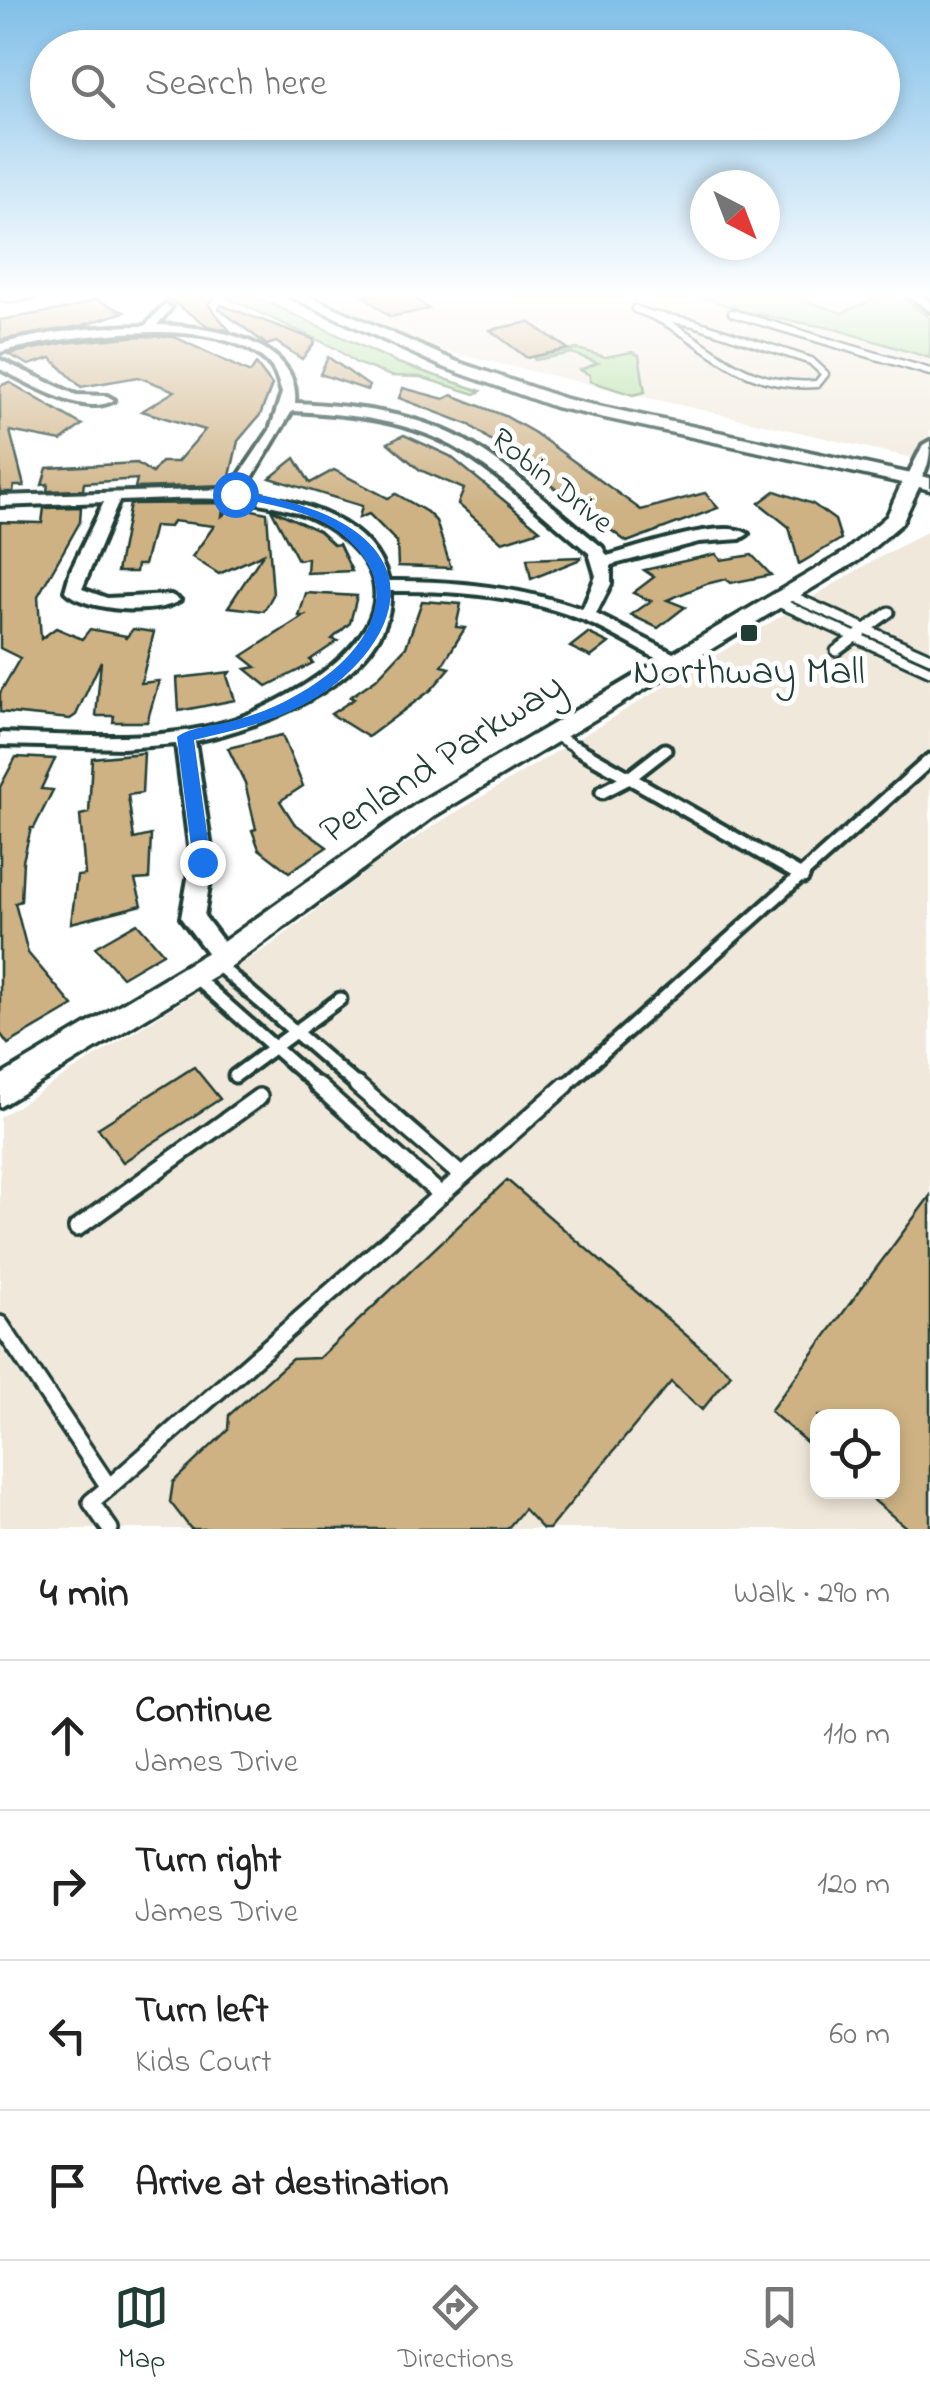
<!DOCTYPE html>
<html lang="en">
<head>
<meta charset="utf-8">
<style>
	body { margin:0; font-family:"Indie Flower",sans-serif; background:#f6f6f6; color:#222 }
	.controls { position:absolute; right:30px; bottom:30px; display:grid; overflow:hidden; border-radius:20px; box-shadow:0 5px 15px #0003 }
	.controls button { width:90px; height:90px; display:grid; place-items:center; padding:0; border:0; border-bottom:2px solid #e0e0e0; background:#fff; color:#222; font:50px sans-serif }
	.compass { position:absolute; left:690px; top:170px; width:90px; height:90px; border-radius:50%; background:#fff; box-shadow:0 5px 15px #0003; rotate:138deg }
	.stop { position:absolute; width:30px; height:30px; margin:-22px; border:8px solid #1a73e8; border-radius:50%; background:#fff }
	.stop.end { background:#1a73e8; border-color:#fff; box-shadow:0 2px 10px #0008 }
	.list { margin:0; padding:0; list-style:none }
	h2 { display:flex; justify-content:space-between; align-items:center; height:130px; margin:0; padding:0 40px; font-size:42px }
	h2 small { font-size:32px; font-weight:400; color:#767676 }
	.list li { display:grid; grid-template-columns:65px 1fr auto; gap:30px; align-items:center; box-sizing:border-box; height:150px; padding:0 40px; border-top:2px solid #e0e0e0 }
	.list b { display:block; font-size:38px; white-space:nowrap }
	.list p { margin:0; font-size:32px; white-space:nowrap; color:#767676 }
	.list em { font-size:32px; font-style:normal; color:#767676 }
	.icon { flex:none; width:55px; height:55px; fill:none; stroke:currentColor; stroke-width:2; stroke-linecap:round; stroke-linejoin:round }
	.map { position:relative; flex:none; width:930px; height:1529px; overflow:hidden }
	.search { position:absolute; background:#fff; box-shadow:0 5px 15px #0003; left:30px; right:30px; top:30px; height:110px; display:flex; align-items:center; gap:25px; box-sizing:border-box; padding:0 35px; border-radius:55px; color:#767676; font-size:38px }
	.sheet { height:730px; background:#fff }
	nav { display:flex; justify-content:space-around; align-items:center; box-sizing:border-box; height:140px; border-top:2px solid #e0e0e0; background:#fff; font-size:28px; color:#767676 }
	nav a { display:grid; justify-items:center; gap:5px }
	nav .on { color:#1f3d34 }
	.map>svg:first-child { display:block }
	.built { fill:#f0e8da; fill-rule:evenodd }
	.green { fill:#acdb9a; stroke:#668c67; stroke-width:2.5 }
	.building { fill:#ceb284; stroke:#1f3d34; stroke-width:2.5 }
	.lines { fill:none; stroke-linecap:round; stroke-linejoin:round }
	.service-far3-casing { stroke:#1f3d34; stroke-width:11 }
	.service-far2-casing { stroke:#1f3d34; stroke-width:15 }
	.service-far1-casing { stroke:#1f3d34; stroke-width:19 }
	.service-casing { stroke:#1f3d34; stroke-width:22 }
	.minor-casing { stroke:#1f3d34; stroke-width:8 }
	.tertiary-casing { stroke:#1f3d34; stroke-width:7 }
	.service-far3 { stroke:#fff; stroke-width:6 }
	.service-far2 { stroke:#fff; stroke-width:9 }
	.service-far1 { stroke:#fff; stroke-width:11 }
	.service { stroke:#fff; stroke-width:15 }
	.minor { fill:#fff; fill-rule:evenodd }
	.tertiary { fill:#fff; fill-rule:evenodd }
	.route { fill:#1a73e8 }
	.poi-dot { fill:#1f3d34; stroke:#fff; stroke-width:4 }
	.labels { text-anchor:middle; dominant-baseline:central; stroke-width:10; stroke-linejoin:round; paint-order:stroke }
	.far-street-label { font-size:32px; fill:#1f3d34; stroke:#fff }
	.poi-label { font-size:40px; fill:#1f3d34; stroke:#fff }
	.street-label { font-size:40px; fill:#1f3d34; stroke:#fff }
</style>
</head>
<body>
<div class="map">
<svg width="930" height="1529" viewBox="0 0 930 1529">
	<rect width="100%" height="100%" fill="#fff"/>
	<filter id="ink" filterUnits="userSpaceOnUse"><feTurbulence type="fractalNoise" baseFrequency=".01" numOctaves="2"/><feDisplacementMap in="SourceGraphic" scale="20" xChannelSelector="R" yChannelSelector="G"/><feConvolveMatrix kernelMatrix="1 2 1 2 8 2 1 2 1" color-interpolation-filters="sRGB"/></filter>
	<g filter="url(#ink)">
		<g class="built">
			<path d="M 317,295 L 930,295 L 930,462 L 430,348 Z"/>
			<path d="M 930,530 L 930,1529 L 0,1529 L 0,1117 L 271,945 L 381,860 L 443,820 L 869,563 ZM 818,1416 L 892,1416 L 892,1492 L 818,1492 Z"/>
		</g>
		<g class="green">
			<path d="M 222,295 L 252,295 L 398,363 L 481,391 L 475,394 L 420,377 L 391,376 L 356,363 L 335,348 Z"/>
			<path d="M 698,295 L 788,295 L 842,313 L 879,297 L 877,295 L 898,295 L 930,318 L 930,358 L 835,329 L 746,312 Z"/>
			<path d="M 578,349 L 605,357 L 632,352 L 639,355 L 645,392 L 633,395 L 590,381 L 590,375 L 580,370 L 598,363 L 572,353 L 535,360 L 533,357 Z"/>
		</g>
		<g class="building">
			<path d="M 162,295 L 216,295 L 208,304 L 230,331 L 208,326 Z"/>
			<path d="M 363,295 L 411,295 L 429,309 L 390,317 Z"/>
			<path d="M 96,299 L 124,312 L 80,326 L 0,340 L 0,320 L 71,308 Z"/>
			<path d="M 221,305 L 313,339 L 315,342 L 302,359 L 276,342 L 267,345 L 219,309 Z"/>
			<path d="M 529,322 L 568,349 L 527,358 L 490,330 Z"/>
			<path d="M 141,336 L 175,337 L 250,373 L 256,364 L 272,385 L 260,415 L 238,441 L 228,485 L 135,488 L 137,479 L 84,483 L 83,490 L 47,491 L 48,484 L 42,485 L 47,468 L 137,463 L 152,473 L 161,462 L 177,462 L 205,430 L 142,411 L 175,391 L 138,377 L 81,387 L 51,358 L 29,365 L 8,354 L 63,343 Z"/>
			<path d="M 328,357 L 369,386 L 367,390 L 320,374 Z"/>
			<path d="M 9,382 L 82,425 L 61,441 L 10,431 L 24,486 L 14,486 L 13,492 L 0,492 L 0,386 Z"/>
			<path d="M 403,388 L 444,399 L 452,395 L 505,416 L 535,433 L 641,510 L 705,493 L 718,508 L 627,542 L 470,425 L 399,398 Z"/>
			<path d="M 404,435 L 450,456 L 540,530 L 502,542 L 458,504 L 464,489 L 420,470 L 388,443 Z"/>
			<path d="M 295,458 L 310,483 L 334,470 L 388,498 L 396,494 L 427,512 L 436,521 L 451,568 L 398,566 L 397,542 L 369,514 L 359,518 L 362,506 L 270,478 Z"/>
			<path d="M 775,491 L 813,504 L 835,520 L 841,539 L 799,564 L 789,527 L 759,503 Z"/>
			<path d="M 224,503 L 222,516 L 234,506 L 267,513 L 273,595 L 264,611 L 228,607 L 263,554 L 219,574 L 192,557 L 214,526 L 173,521 L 170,527 L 154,526 L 144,565 L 137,565 L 136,572 L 117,572 L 130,504 Z"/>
			<path d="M 81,507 L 80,522 L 38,596 L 41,639 L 56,628 L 82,639 L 90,629 L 126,636 L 125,639 L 133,629 L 154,632 L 141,683 L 159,681 L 147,722 L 113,722 L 114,716 L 96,716 L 101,661 L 76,715 L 70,719 L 0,712 L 0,693 L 20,658 L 0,648 L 0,522 L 42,523 L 44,508 Z"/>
			<path d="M 271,509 L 319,531 L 334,545 L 339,544 L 352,571 L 307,573 L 308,558 L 298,560 Z"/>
			<path d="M 716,554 L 721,560 L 752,555 L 771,575 L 731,583 L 726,579 L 706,584 L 667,600 L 685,607 L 658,628 L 631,615 L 651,601 L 633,593 L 654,577 L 644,570 Z"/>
			<path d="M 581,557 L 581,559 L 531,579 L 527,559 Z"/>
			<path d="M 306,593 L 357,596 L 350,623 L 332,639 L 338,641 L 310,660 L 313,663 L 267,686 L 246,669 L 256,667 L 242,656 L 304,616 L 299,616 Z"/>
			<path d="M 422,601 L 461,604 L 456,627 L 465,628 L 442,666 L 450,668 L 431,690 L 368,737 L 331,714 L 354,699 L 350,697 L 376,679 L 406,647 Z"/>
			<path d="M 588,633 L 609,643 L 591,657 L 570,647 Z"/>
			<path d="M 230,672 L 227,676 L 235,700 L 179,711 L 177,678 Z"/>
			<path d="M 282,735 L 303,786 L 280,801 L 294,823 L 327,847 L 289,872 L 259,849 L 252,830 L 256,829 L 245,783 L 228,748 Z"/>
			<path d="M 144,753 L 142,793 L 128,795 L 134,839 L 151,835 L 149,879 L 135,880 L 142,905 L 71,923 L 77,876 L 85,875 L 80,815 L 89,813 L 92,758 Z"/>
			<path d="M 16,757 L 55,759 L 41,789 L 53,790 L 34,828 L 31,828 L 23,861 L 21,901 L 15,903 L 28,953 L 73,1006 L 8,1044 L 0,1033 L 0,787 Z"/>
			<path d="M 137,923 L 163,953 L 122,977 L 95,947 Z"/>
			<path d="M 194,1067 L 220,1099 L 123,1162 L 98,1128 Z"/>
			<path d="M 507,1180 L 731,1374 L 702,1410 L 671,1382 L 549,1529 L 543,1529 L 524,1509 L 507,1529 L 191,1529 L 170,1502 L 173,1482 L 228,1430 L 229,1415 L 292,1359 L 319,1358 Z"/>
			<path d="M 930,1196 L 930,1529 L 908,1529 L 864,1492 L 892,1492 L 892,1416 L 818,1416 L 818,1452 L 770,1411 Z"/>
		</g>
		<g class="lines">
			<defs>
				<g id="service-far3">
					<path d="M 0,296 L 10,299 L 34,295"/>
					<path d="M 635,309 C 706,332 730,390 817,384 L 825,374 L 811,361 L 694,323 L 652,315"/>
					<path d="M 732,313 L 930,372"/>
				</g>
				<g id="service-far2">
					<path d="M 787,594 L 930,658"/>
					<path d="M 776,601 L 930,671"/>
					<path d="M 836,651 L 889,612"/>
					<path d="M 553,734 L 581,750"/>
				</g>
				<g id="service-far1">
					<path d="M 577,748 L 803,877"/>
					<path d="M 602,792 L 629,778 L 665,750"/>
					<path d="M 217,964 L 360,1088"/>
					<path d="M 194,976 L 320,1088"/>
					<path d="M 235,1076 L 340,999"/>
					<path d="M 563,1088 L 930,760"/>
				</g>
				<g id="service">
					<path d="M 317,1085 L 441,1195"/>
					<path d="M 357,1085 L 462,1176"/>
					<path d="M 77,1228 L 259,1097"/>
					<path d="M 0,1324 L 109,1487 L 91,1502 L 110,1529"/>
					<path d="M 109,1487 L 566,1085"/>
				</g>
				<g id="minor">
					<path d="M 908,295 L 921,295 L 930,301 L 930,311 Z"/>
					<path d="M 165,304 L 171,308 L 157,325 C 204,326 301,338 295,403 C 355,406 421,413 474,446 C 519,474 560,514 602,547 L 607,556 C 637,548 724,517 748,534 L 740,539 L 699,542 L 611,565 L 611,584 L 596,614 L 681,657 L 684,661 L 681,665 L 669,665 C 641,651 615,634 587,622 C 525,596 457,590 390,591 C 395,676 263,728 195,741 L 213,862 L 204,916 L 235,957 L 231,963 L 223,966 L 215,963 L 181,918 L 191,862 L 176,744 L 123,748 L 0,745 L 0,733 C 77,735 161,744 236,719 C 294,699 423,626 357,551 C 341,533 317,518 293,511 C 235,493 179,499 119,501 L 82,589 L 107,598 L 171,595 L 180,600 C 158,616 85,611 65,591 L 71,570 L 104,502 L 0,506 L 0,496 L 230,489 L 270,430 L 282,393 C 279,384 276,371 270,365 C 222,311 63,336 0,352 L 0,344 C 48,332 96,326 145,326 ZM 292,411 C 350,414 412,420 463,452 C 506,479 549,520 589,553 L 596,576 L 584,606 L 582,609 C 519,587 454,580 388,581 C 372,517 300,503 244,491 Z"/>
					<path d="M 0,360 L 76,395 L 107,396 L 114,400 C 84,418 28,382 0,369 Z"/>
					<path d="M 930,441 C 930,457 928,478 912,485 L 907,484 L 905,481 L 923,445 Z"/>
				</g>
				<path id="tertiary" d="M 287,295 L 306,295 L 455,361 L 566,399 L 930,478 L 930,490 L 919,487 L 902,523 L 859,560 L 436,815 L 233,965 L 0,1107 L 0,1076 L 213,949 L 418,803 L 845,552 L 887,516 L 902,483 L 555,407 L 443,367 Z"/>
			</defs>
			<use href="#service-far3" class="service-far3-casing"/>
			<use href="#service-far2" class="service-far2-casing"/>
			<use href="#service-far1" class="service-far1-casing"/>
			<use href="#service" class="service-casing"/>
			<use href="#minor" class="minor-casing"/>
			<use href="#tertiary" class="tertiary-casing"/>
			<use href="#service-far3" class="service-far3"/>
			<use href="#service-far2" class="service-far2"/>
			<use href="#service-far1" class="service-far1"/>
			<use href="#service" class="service"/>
			<use href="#minor" class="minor"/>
			<use href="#tertiary" class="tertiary"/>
		</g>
	</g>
	<linearGradient id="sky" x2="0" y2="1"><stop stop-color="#81bfe8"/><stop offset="0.58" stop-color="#fff"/><stop offset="1" stop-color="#fff" stop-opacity="0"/></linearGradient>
	<rect width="930" height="509" fill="url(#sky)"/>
	<path class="route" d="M 235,490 C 272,498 310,504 344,524 C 437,579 374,668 303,705 C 269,723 231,731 194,740 L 211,862 L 202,869 L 193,862 L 177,737 C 192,726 217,726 236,720 C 254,715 276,707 293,697 C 359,662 417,592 339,532 C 309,509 267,505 230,496 Z"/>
	<rect class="poi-dot" x="739" y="623" width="20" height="20" rx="5"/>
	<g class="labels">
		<g class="far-street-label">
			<text transform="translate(551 482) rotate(39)">Robin Drive</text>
		</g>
		<g class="poi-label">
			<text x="749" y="673">Northway Mall</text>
		</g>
		<g class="street-label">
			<text transform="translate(443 760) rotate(-33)">Penland Parkway</text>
		</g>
	</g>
</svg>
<div class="controls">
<button><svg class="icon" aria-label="locate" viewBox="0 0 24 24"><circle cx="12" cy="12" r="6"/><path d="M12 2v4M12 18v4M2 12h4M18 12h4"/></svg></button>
</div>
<svg class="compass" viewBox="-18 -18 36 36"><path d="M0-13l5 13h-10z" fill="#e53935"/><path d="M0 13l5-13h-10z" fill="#767676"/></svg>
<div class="stop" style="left:235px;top:494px"></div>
<div class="stop end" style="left:202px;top:862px"></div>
<div class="search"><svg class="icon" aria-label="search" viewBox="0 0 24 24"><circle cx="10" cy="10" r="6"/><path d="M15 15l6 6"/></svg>Search here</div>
</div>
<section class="sheet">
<h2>4 min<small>Walk · 290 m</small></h2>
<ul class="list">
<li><svg class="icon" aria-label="ahead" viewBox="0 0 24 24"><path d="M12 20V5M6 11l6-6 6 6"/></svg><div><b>Continue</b><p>James Drive</p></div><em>110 m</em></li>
<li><svg class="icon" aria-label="right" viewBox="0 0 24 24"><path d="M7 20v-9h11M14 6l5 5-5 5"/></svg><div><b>Turn right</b><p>James Drive</p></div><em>120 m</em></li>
<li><svg class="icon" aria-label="left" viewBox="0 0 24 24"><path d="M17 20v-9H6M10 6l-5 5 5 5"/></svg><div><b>Turn left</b><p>Kids Court</p></div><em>60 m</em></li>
<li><svg class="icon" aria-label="arrive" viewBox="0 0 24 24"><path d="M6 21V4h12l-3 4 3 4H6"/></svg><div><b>Arrive at destination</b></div></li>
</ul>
</section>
<nav>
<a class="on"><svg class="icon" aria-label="map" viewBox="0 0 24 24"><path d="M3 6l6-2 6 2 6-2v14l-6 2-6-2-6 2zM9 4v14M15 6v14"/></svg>Map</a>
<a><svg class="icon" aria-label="directions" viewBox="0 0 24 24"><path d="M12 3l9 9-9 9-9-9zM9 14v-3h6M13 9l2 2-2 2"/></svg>Directions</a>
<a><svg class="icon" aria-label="saved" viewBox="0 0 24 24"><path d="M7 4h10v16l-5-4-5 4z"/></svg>Saved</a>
</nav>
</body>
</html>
